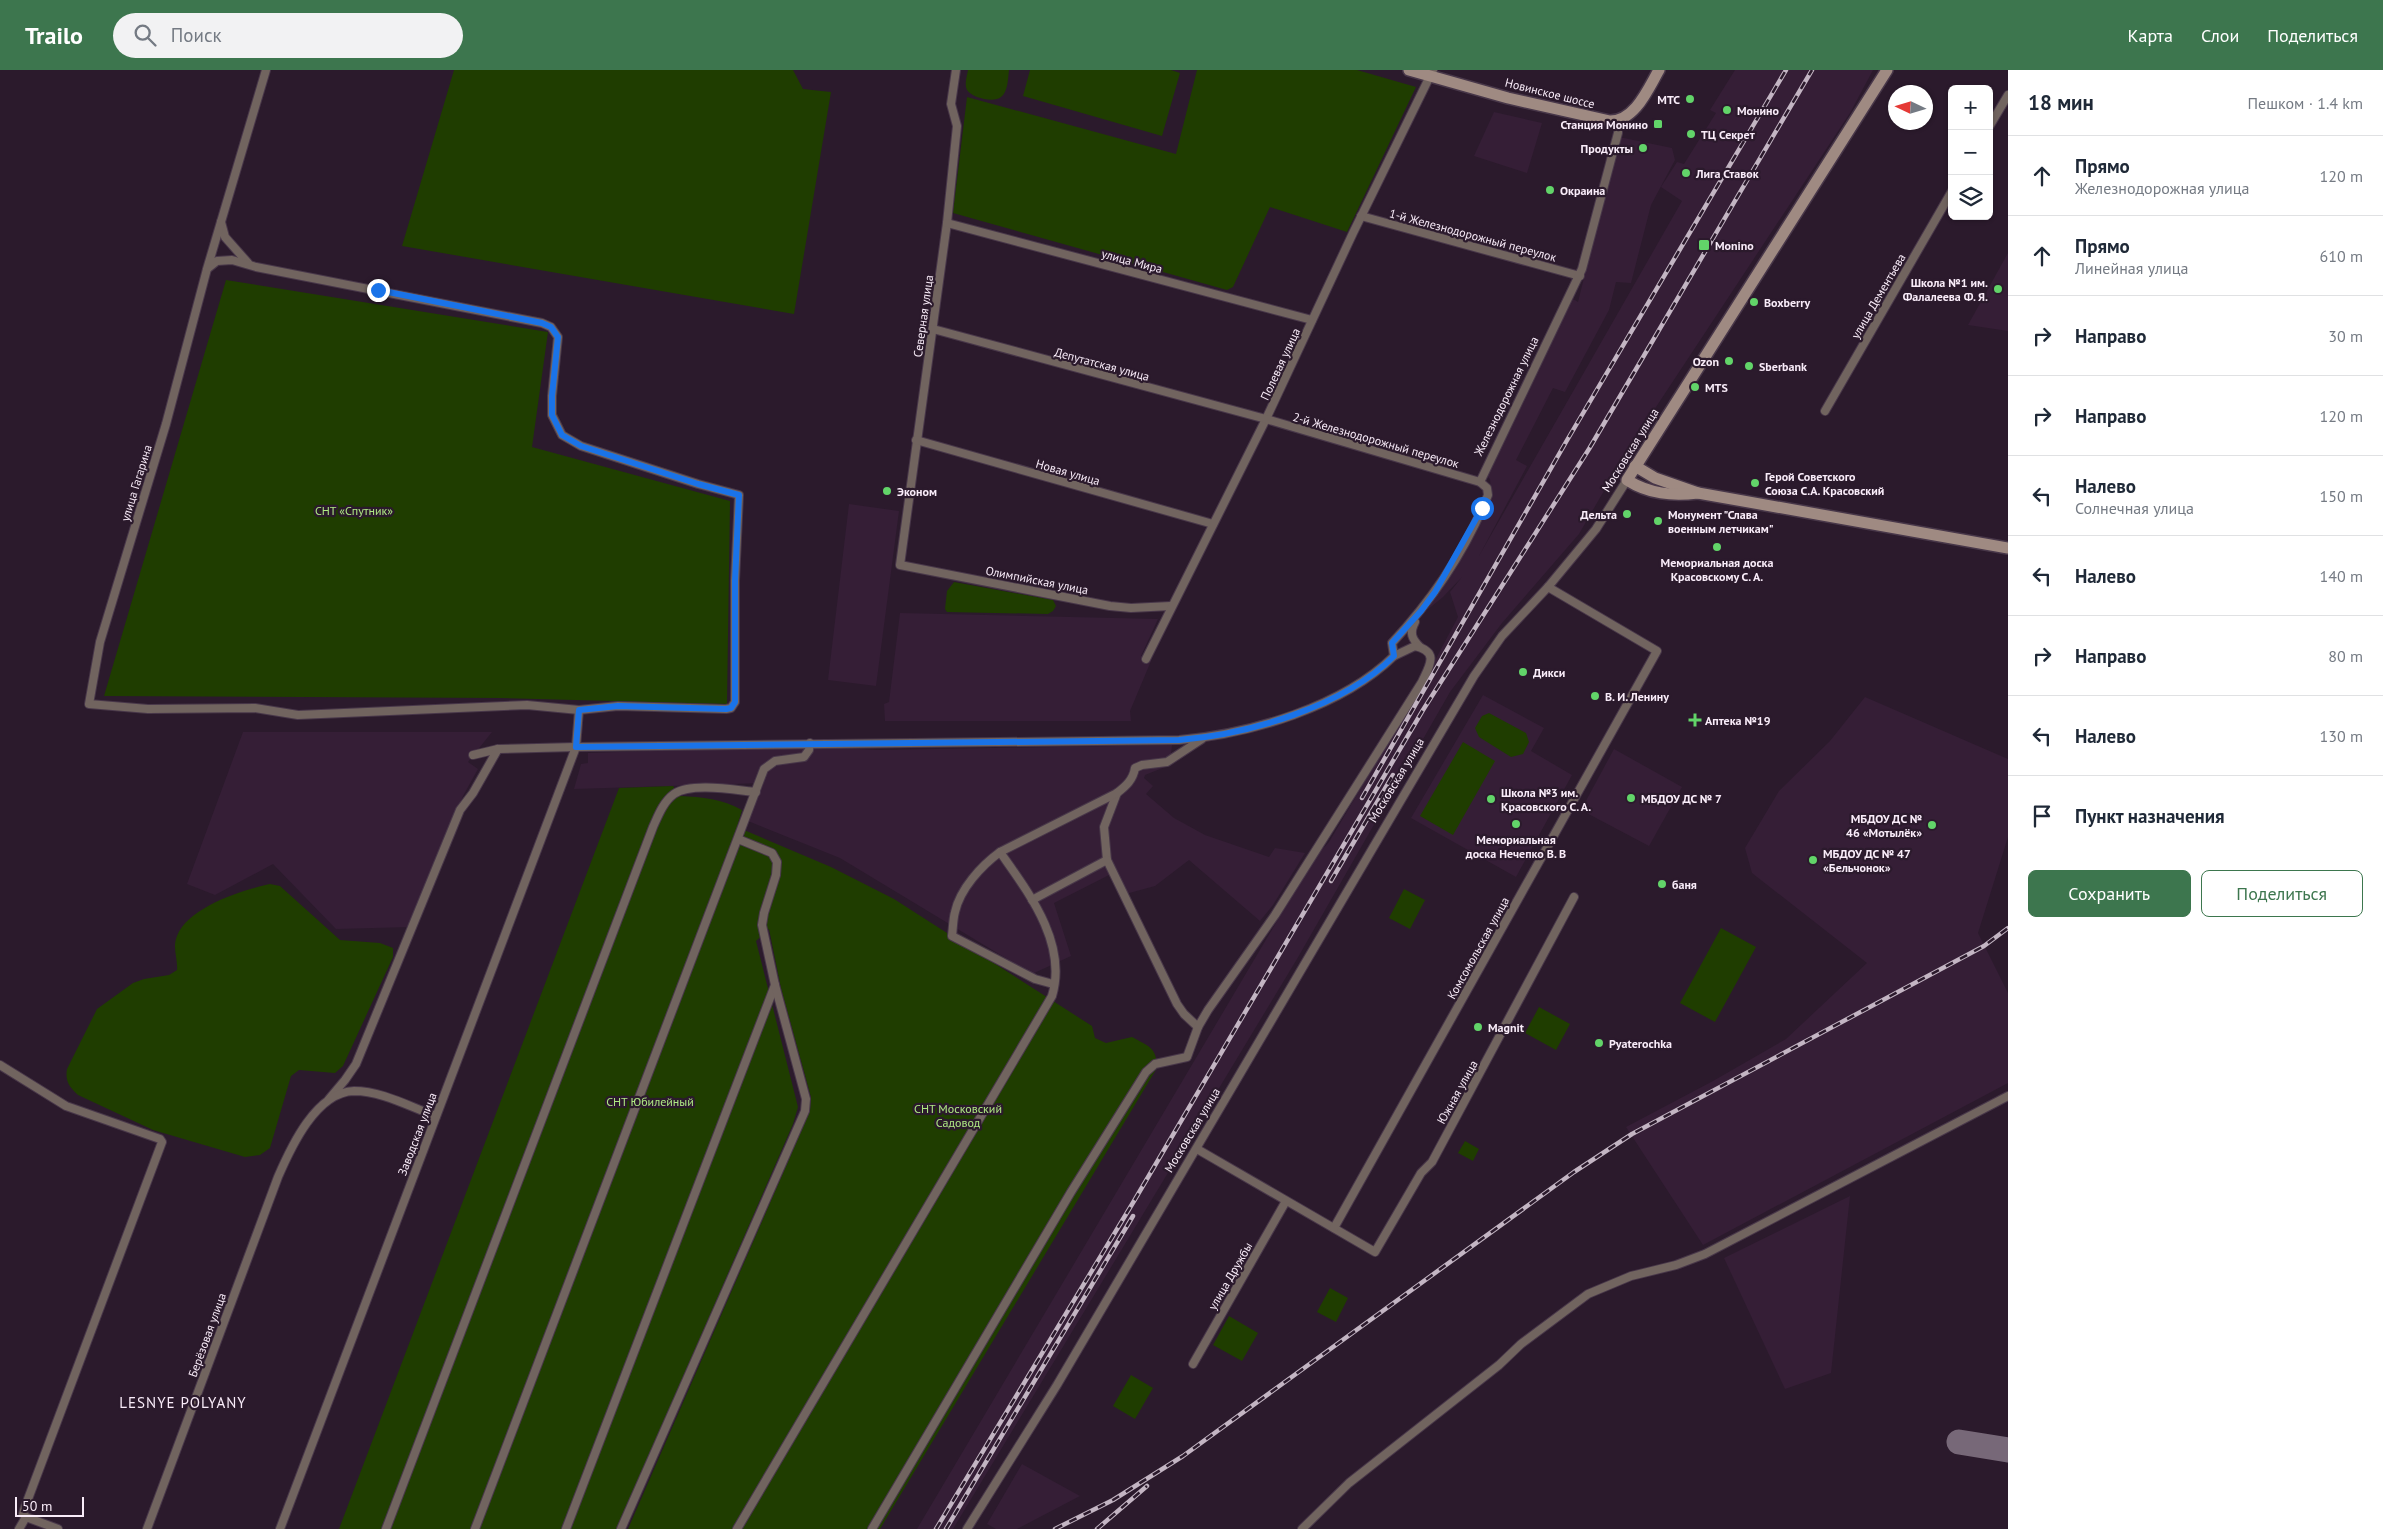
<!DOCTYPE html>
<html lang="ru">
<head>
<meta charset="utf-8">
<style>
	body { margin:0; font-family:"PT Sans",sans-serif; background:#f2f2f3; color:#1f2937 }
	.controls { position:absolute; right:15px; top:15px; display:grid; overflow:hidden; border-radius:8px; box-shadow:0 1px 4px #0004 }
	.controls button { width:45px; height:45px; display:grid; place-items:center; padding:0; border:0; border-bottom:1px solid #e0e1e3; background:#fff; color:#1f2937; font:25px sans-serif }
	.compass { position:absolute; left:1888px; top:15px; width:45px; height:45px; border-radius:50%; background:#fff; box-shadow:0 1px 4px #0004; rotate:274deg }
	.scale { position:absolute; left:15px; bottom:12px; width:69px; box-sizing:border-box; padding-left:5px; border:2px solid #f9ecf9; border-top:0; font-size:14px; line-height:18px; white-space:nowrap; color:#f9ecf9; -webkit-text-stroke:4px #2b1a2c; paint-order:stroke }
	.stop { position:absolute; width:15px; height:15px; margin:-11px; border:4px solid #1a73e8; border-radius:50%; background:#fff }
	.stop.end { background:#1a73e8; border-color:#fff; box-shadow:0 1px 5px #0008 }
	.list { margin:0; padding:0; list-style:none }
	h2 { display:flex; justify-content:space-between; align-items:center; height:65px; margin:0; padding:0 20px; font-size:21px }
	h2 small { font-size:16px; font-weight:400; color:#747a83 }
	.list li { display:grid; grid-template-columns:32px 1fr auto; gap:15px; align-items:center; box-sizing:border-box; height:80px; padding:0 20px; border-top:1px solid #e0e1e3 }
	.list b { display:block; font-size:19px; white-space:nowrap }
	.list p { margin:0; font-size:16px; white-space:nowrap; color:#747a83 }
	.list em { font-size:16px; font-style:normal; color:#747a83 }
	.actions { display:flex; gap:10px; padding:15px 20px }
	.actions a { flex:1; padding:11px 0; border:1px solid #3d764e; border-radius:8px; text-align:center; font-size:18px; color:#3d764e }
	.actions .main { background:#3d764e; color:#fff }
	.icon { flex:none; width:28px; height:28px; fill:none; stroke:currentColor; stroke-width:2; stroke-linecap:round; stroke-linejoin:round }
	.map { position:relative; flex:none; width:2008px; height:1459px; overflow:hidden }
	header { display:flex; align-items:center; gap:30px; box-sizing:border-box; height:70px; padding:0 25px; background:#3d764e; color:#fff }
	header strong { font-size:24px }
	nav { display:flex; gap:28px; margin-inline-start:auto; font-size:18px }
	.search { width:350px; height:45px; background:#f2f2f3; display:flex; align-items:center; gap:12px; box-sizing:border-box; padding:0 18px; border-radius:28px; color:#747a83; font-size:19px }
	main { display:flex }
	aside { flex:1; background:#fff }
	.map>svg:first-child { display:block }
	.built { fill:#351e36 }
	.green { fill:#1f3d00 }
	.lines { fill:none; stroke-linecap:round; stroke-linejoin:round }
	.taxiway { stroke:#776878; stroke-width:25 }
	.street-casing { stroke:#483749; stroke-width:10 }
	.secondary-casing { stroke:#483749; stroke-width:14 }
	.street { stroke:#71645f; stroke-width:8 }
	.secondary { stroke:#9f8a82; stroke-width:11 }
	.rail-casing { stroke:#c3b5c3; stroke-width:4.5 }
	.rail { stroke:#2b1a2c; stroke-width:2.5; stroke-dasharray:8; stroke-linecap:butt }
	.route { stroke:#1a73e8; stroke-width:6 }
	.poi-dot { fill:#62d469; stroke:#2b1a2c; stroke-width:2 }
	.labels { text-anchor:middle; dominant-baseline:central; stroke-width:4.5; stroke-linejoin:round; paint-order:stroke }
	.street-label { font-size:12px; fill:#f9ecf9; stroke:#2b1a2c }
	.poi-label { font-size:12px; font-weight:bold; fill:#f9ecf9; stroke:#2b1a2c; text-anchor:start }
	.park-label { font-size:12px; fill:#afe984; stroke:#2b1a2c }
	.quarter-label { font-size:15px; letter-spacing:1px; fill:#f9ecf9; stroke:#2b1a2c }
</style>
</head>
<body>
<header>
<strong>Trailo</strong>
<div class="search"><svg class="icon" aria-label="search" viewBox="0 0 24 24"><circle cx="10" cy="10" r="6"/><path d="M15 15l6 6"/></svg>Поиск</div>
<nav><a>Карта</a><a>Слои</a><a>Поделиться</a></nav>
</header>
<main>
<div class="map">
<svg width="2008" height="1459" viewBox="0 0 2008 1459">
	<rect width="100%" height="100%" fill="#2b1a2c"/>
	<g class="built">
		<path d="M 1735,0 L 1873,0 L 1850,43 L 1627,381 L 1579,464 L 1502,553 L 1450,622 L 1297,889 L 953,1459 L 917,1459 L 1315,787 L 1329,772 L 1423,613 L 1458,547 L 1450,522 L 1462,507 L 1443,527 L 1427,540 L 1465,480 L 1491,423 L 1490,409 L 1484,403 L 1573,229 L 1578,232 L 1619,67 L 1672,78 L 1675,90 L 1651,135 L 1631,213 L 1616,212 L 1609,240 L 1565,322 L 1553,318 L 1516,390 L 1527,396 L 1479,486 L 1682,131 L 1661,117 L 1677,92 L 1684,94 L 1716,43 L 1710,40 Z"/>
		<path d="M 1494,42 L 1542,53 L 1527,103 L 1474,86 Z"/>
		<path d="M 2008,183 L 2008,261 L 1968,255 Z"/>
		<path d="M 849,434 L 899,441 L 876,616 L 828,610 Z"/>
		<path d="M 900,543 L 1158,549 L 1141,586 L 1151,591 L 1130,641 L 1131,651 L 885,651 L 884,634 L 889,632 Z"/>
		<path d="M 1483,625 L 1544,658 L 1531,681 L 1572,705 L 1516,807 L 1411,748 Z"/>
		<path d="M 1865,627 L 2008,689 L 2008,767 L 1978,863 L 2008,923 L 2008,1013 L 1703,1175 L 1626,1057 L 1713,1011 L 1786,969 L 1867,893 L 1752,803 L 1745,778 L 1779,721 L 1830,671 Z"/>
		<path d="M 243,662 L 492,662 L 468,692 L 478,699 L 463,726 L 411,857 L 336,859 L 273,794 L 215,825 L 187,814 Z"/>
		<path d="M 1172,675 L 1170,695 L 1145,705 L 1144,708 L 1153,716 L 1146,724 L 1174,748 L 1205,765 L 1269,787 L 1275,778 L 1305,783 L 1273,835 L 1260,851 L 1189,790 L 1155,816 L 1122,825 L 1111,804 L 1054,833 L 1071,886 L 1032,904 L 840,788 L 748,751 L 764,713 L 574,719 L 581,694 L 588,693 L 588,683 L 805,676 L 878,680 Z"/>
		<path d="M 1614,679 L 1682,717 L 1649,776 L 1581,740 Z"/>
		<path d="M 1850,1126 L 1831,1303 L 1785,1319 L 1724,1188 Z"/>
		<path d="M 1022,1394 L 1080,1426 L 1017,1459 L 996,1459 L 987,1454 Z"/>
	</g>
	<g class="green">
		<path d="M 454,0 L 793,0 L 803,19 L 831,22 L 794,244 L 402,176 Z"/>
		<path d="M 968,0 L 1009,0 C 1008,8 1008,22 1001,27 C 994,33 972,28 967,20 C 964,14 967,6 968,0 Z"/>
		<path d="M 1030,0 L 1171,0 L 1180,3 L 1162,66 L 1023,26 Z"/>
		<path d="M 1197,0 L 1357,0 L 1416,17 L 1347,162 L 1270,137 L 1233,217 L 1227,220 L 953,143 L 967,27 L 1176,84 Z"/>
		<path d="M 226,210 L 548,262 L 532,377 L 730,431 L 727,634 L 499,628 L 104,626 Z"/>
		<path d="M 954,512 L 1053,530 L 1056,536 L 1053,541 L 1048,544 L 947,542 L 945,539 L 947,521 Z"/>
		<path d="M 1489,643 L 1526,663 L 1529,672 L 1523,684 L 1511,687 L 1479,667 L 1475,658 L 1482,646 Z"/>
		<path d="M 1463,672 L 1495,691 L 1453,765 L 1420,746 Z"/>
		<path d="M 673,716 L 680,726 C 703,727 722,729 742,740 L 737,757 L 831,797 L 894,829 L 1092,956 L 1095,968 L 1106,973 L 1132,967 C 1148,976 1157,977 1157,998 L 880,1459 L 628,1459 L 810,1041 L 811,1027 L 781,918 L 769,859 L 756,871 L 798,1037 L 793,1054 L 617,1459 L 339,1459 L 619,718 Z"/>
		<path d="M 270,814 L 280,816 L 340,870 L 380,873 L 393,878 L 393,887 L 343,996 L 335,1003 L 299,1000 L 291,1006 L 270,1078 L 260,1085 L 245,1087 L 153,1060 L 78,1025 C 69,1017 65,1011 67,999 L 97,939 L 133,913 L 144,909 L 169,905 L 177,900 C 178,888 172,878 177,866 C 188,837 242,820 270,814 Z"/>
		<path d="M 1404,819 L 1425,830 L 1410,859 L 1389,848 Z"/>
		<path d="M 1721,858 L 1756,877 L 1715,952 L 1680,933 Z"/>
		<path d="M 1539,937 L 1570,954 L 1556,980 L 1525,963 Z"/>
		<path d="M 1465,1071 L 1479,1079 L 1473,1091 L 1458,1083 Z"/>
		<path d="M 1330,1218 L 1348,1228 L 1336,1252 L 1317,1242 Z"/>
		<path d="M 1229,1246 L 1258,1263 L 1242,1291 L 1213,1275 Z"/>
		<path d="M 1131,1305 L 1153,1318 L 1135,1349 L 1113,1336 Z"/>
	</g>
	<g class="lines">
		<path class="taxiway" d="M 1959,1372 L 2008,1380"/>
		<defs>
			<g id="street">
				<path d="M 956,0 L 951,34 L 957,56 L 947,153 L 900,495 L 1110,536 L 1131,538 L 1171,536"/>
				<path d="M 1989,57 L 2008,25"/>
				<path d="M 1361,146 L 1580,206"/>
				<path d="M 221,152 L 225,167 L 248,193"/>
				<path d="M 947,153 L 1312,250"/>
				<path d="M 207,199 L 217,191 L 232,190 L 256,197 L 542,253 L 551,257 L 558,267 L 552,326 L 552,345 L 562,365 L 581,376 L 698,414 L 739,425 L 735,511 L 735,632 L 731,638 L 726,639 L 618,636 L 579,640 L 527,635 L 298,645 L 255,638 L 148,639 L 89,634 L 100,572 L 166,354 L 207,199 L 266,0"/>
				<path d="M 1825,341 L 1952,121"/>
				<path d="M 916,370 L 1213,454"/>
				<path d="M 1480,412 L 1582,199 L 1618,63 L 1618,51"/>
				<path d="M 1415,552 C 1409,563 1412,569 1420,577"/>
				<path d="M 1146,589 L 1266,349 L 1353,163 L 1433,0"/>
				<path d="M 473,685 L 498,679 L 576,677 L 1179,670 C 1250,664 1342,637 1394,586 L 1392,573 C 1432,530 1466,480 1488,425 L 1487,418 L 1480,412 L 1266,349 L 933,259"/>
				<path d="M 1117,723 L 1104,757 L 1107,790 L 1177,934 L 1184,944 L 1198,957"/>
				<path d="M 1032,830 L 1107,790"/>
				<path d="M 1053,914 L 1035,909 L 952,866 C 953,858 953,849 955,842 C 960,819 981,796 1000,782 L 1117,723 C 1126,716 1133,710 1135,698 L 1142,695 L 1167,692 L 1202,669"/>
				<path d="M 0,995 L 66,1036 L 160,1069 L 162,1072 L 25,1437 L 23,1444 L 26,1447 L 58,1459"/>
				<path d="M 329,1029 L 345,1010 L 356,994 L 460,740 L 473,723 L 498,679"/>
				<path d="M 1197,1079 L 1375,1182 L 1421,1103 L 1432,1092 L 1574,827"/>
				<path d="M 1334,1158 L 1657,581 L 1548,517"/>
				<path d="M 1193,1294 L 1286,1131"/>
				<path d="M 19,1459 L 26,1447"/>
				<path d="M 147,1459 L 278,1107 C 291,1077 316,1022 354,1021 C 382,1021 410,1037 436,1046"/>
				<path d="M 280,1459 L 576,677 L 579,640"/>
				<path d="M 386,1459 L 653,757 C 658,746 663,732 674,724 C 691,712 735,720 756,722"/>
				<path d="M 475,1459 L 764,699 L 775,691 L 804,687 L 809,680 L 810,673"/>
				<path d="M 566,1459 L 775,915"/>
				<path d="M 621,1459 L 805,1041 L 806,1029 L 775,915 L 762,855 L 764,843 L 776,805 L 777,792 L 772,783 L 738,769"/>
				<path d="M 737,1459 L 1052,926 C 1068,873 1028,822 1000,782"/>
				<path d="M 872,1459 L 1071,1122 L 1146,1002 L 1155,994 L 1187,987 L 1198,957 L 1208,940 L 1275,845 L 1422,612 C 1429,596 1440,582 1415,576 L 1394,586"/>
				<path d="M 967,1459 L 1057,1315 L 1474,606 L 1502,566 L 1548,517 L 1596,459 L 1627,410"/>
				<path d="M 1302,1459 L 1349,1413 L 1499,1295 L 1521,1274 L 1588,1224 L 1631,1206 L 1676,1195 L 1705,1184 L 2008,1026"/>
			</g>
			<g id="secondary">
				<path d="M 1409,0 L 1508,28 L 1610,51 C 1635,51 1648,19 1659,0"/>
				<path d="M 1635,396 L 1655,408 L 1698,423 L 2008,478"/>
				<path d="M 1698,423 C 1672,426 1649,424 1627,410 L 1887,0"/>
			</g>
		</defs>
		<use href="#street" class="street-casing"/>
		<use href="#secondary" class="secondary-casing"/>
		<use href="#street" class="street"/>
		<use href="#secondary" class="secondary"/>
		<defs>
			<g id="rail">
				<path d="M 1362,728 L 1566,372 L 1786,0"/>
				<path d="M 1331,811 L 1393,705"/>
				<path d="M 936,1459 L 1134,1131 L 1423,640 L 1589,379 L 1812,0"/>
				<path d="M 946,1459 L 1133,1146"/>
				<path d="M 1055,1459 L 1113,1430 L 1183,1386 L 1574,1102 L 1632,1064 L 1984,876 L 2008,858"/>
				<path d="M 1097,1459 L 1147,1416"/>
			</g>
		</defs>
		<use href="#rail" class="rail-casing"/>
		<use href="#rail" class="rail"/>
	</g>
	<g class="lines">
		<path class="route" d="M 378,220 L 542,253 L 551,257 L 558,267 L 552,326 L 552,345 L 562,365 L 581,376 L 698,414 L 739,425 L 735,511 L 735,632 L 731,638 L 726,639 L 618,636 L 579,640 L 576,677 L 1179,670 C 1249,664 1343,637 1394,586 L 1392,573 L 1421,541 L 1435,522 L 1482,438"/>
	</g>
	<g class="poi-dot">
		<circle cx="1690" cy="29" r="5"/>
		<circle cx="1727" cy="40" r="5"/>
		<rect x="1653" y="49" width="10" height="10" rx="2.5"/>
		<circle cx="1691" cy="64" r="5"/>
		<circle cx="1643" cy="78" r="5"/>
		<circle cx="1686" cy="103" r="5"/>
		<circle cx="1550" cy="120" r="5"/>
		<rect x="1698" y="169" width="12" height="12" rx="2.5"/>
		<circle cx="1998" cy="219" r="5"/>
		<circle cx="1754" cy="232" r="5"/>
		<circle cx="1729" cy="291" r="5"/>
		<circle cx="1749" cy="296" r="5"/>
		<circle cx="1695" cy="317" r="5"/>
		<circle cx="1755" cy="413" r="5"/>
		<circle cx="887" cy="421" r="5"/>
		<circle cx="1627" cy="444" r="5"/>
		<circle cx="1658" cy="451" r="5"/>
		<circle cx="1717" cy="477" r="5"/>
		<circle cx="1523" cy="602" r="5"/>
		<circle cx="1595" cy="626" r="5"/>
		<path d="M1692.5 642.5h5v5h5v5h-5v5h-5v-5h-5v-5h5z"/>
		<circle cx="1631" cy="728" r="5"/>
		<circle cx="1491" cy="729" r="5"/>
		<circle cx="1516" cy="754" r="5"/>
		<circle cx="1932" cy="755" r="5"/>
		<circle cx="1813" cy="790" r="5"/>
		<circle cx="1662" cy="814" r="5"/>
		<circle cx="1478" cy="957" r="5"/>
		<circle cx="1599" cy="973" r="5"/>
	</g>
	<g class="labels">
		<g class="street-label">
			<text transform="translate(1550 23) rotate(14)">Новинское шоссе</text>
			<text transform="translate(1473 165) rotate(15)">1-й Железнодорожный переулок</text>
			<text transform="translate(1132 191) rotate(15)">улица Мира</text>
			<text transform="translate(1878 226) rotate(-60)">улица Дементьева</text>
			<text transform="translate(923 246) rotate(-82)">Северная улица</text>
			<text transform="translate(1102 294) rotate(15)">Депутатская улица</text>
			<text transform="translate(1280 294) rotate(-65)">Полевая улица</text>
			<text transform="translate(1506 326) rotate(-64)">Железнодорожная улица</text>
			<text transform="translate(1376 370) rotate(16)">2-й Железнодорожный переулок</text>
			<text transform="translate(1630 380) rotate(-58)">Московская улица</text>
			<text transform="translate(1068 402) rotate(16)">Новая улица</text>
			<text transform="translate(136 413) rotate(-73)">улица Гагарина</text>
			<text transform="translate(1037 510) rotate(11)">Олимпийская улица</text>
			<text transform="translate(1396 710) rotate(-59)">Московская улица</text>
			<text transform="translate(1478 878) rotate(-61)">Комсомольская улица</text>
			<text transform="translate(1457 1022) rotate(-61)">Южная улица</text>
			<text transform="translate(1192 1060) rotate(-59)">Московская улица</text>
			<text transform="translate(417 1064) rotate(-69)">Заводская улица</text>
			<text transform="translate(1230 1206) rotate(-60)">улица Дружбы</text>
			<text transform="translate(207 1265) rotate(-70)">Берёзовая улица</text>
		</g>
		<g class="poi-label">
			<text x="1680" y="29" text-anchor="end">МТС</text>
			<text x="1737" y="40">Монино</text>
			<text x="1648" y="54" text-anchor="end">Станция Монино</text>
			<text x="1701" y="64">ТЦ Секрет</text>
			<text x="1633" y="78" text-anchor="end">Продукты</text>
			<text x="1696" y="103">Лига Ставок</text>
			<text x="1560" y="120">Окраина</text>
			<text x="1715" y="175">Monino</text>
			<text x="1988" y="212" text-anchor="end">Школа №1 им.<tspan x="1988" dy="14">Фалалеева Ф. Я.</tspan></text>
			<text x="1764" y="232">Boxberry</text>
			<text x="1719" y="291" text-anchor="end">Ozon</text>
			<text x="1759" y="296">Sberbank</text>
			<text x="1705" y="317">MTS</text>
			<text x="1765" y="406">Герой Советского<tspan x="1765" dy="14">Союза С.А. Красовский</tspan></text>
			<text x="897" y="421">Эконом</text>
			<text x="1617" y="444" text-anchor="end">Дельта</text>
			<text x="1668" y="444">Монумент "Слава<tspan x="1668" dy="14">военным летчикам"</tspan></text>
			<text x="1717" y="492" text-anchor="middle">Мемориальная доска<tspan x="1717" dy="14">Красовскому С. А.</tspan></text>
			<text x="1533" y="602">Дикси</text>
			<text x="1605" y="626">В. И. Ленину</text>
			<text x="1705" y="650">Аптека №19</text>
			<text x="1501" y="722">Школа №3 им.<tspan x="1501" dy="14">Красовского С. А.</tspan></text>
			<text x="1641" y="728">МБДОУ ДС № 7</text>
			<text x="1922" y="748" text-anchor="end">МБДОУ ДC №<tspan x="1922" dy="14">46 «Мотылёк»</tspan></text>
			<text x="1516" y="769" text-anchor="middle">Мемориальная<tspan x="1516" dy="14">доска Нечепко В. В</tspan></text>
			<text x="1823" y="783">МБДОУ ДС № 47<tspan x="1823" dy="14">«Бельчонок»</tspan></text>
			<text x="1672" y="814">баня</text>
			<text x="1488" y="957">Magnit</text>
			<text x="1609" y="973">Pyaterochka</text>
		</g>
		<g class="park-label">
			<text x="354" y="440">СНТ «Спутник»</text>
			<text x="650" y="1031">СНТ Юбилейный</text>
			<text x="958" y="1038">СНТ Московский<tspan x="958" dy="14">Садовод</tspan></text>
		</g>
		<g class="quarter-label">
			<text x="183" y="1332">LESNYE POLYANY</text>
		</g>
	</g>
</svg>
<div class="controls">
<button>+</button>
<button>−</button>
<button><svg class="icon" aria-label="layers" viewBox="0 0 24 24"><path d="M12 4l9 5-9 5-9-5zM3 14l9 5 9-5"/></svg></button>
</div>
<svg class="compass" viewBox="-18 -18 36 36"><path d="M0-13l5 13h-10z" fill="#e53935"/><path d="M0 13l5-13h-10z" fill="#747a83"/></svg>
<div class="scale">50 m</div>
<div class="stop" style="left:1482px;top:438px"></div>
<div class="stop end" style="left:378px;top:220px"></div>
</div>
<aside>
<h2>18 мин<small>Пешком · 1.4 km</small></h2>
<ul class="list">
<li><svg class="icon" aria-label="ahead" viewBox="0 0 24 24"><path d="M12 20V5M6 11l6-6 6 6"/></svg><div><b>Прямо</b><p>Железнодорожная улица</p></div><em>120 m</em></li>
<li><svg class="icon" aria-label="ahead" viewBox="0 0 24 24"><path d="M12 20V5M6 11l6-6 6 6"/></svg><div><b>Прямо</b><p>Линейная улица</p></div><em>610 m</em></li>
<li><svg class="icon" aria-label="right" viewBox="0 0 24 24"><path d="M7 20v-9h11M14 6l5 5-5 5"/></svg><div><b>Направо</b></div><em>30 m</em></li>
<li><svg class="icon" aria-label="right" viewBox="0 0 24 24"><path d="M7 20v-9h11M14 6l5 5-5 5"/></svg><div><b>Направо</b></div><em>120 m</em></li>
<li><svg class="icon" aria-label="left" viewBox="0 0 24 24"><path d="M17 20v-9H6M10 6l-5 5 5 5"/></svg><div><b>Налево</b><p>Солнечная улица</p></div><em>150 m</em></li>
<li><svg class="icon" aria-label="left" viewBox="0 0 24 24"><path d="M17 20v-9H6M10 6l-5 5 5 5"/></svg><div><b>Налево</b></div><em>140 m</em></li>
<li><svg class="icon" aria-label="right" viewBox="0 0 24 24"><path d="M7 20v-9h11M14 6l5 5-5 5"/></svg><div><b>Направо</b></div><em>80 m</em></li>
<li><svg class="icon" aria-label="left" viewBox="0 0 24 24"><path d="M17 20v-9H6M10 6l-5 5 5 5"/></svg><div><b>Налево</b></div><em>130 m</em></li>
<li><svg class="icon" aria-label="arrive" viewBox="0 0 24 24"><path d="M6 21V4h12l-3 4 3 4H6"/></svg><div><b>Пункт назначения</b></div></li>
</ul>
<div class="actions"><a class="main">Сохранить</a><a>Поделиться</a></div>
</aside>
</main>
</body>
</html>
